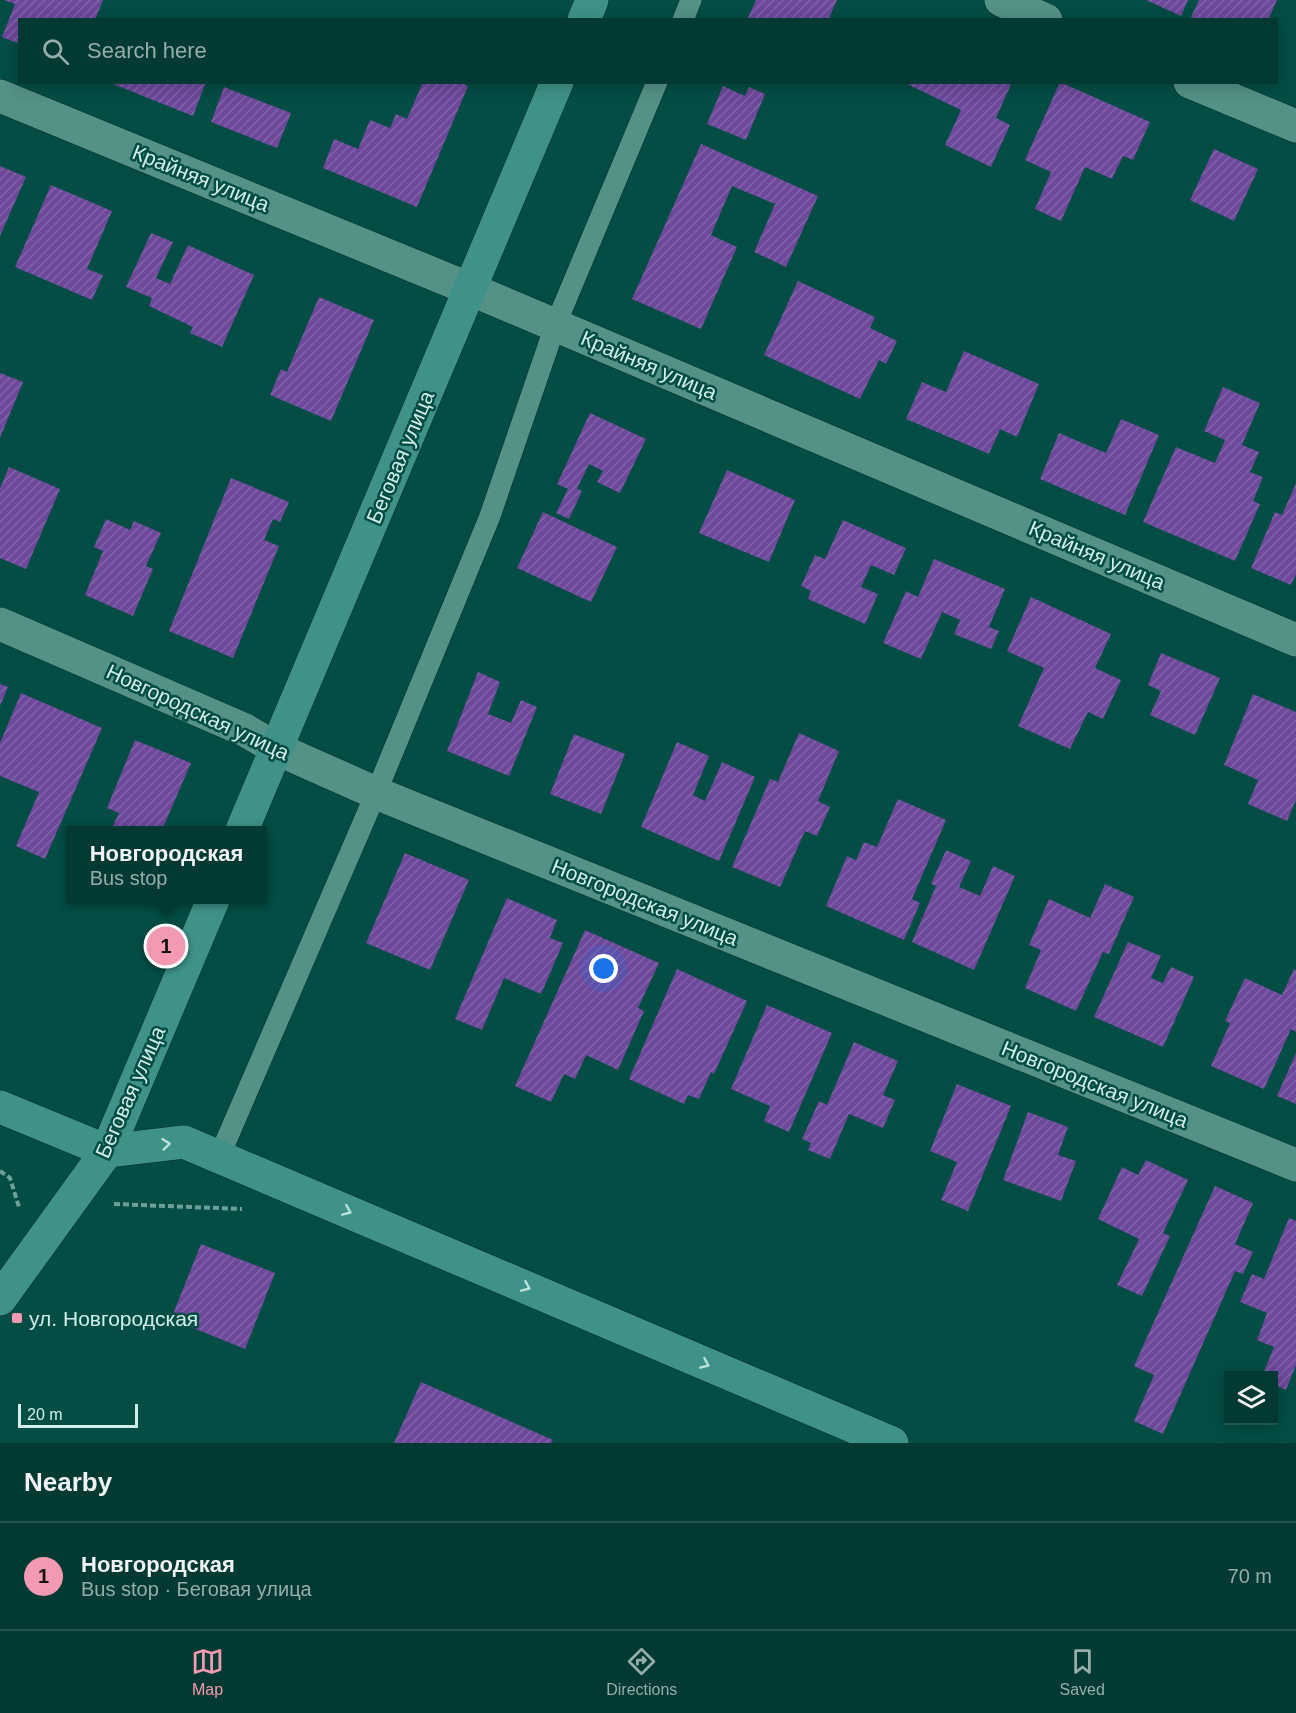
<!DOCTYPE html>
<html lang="en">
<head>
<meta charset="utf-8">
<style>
	body { margin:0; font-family:Arial,sans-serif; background:#10453f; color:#f1f3f6 }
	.controls { position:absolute; right:18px; bottom:18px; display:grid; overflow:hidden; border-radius:0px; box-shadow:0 3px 15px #0003 }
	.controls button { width:54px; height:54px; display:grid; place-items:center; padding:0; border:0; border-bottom:2px solid #23544e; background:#023a33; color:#f1f3f6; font:30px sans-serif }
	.scale { position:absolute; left:18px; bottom:15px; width:120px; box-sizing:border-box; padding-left:6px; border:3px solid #d1efe9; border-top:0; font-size:16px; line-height:21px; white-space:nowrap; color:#d1efe9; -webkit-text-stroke:4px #034d44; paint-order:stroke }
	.you { position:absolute; left:604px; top:969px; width:21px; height:21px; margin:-15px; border:4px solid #fff; border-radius:50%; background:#1a73e8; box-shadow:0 0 0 9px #1a73e833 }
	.badge { display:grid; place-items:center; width:39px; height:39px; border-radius:50%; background:#f19ab1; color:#111; font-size:20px; font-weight:700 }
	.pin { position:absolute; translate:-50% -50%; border:3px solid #fff; box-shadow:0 2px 6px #0006 }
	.popup { position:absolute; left:66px; top:826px; width:201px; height:78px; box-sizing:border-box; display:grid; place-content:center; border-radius:0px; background:#023a33; filter:drop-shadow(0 2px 4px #0005); font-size:20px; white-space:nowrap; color:#96adac }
	.popup b { font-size:22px; color:#f1f3f6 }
	.popup::after { content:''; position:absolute; left:50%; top:100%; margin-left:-12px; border:12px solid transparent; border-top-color:#023a33 }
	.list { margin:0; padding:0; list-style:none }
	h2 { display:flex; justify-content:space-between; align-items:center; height:78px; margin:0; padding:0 24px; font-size:26px }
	h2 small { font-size:20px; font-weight:400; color:#96adac }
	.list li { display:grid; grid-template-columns:39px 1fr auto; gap:18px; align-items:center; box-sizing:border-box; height:108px; padding:0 24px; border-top:2px solid #23544e }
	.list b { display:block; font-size:22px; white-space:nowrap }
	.list p { margin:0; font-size:20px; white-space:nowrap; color:#96adac }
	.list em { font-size:20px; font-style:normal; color:#96adac }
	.icon { flex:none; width:33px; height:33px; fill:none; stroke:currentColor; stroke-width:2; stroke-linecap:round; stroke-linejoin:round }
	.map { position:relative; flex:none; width:1296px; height:1443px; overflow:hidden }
	.search { position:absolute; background:#023a33; box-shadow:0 3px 15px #0003; left:18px; right:18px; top:18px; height:66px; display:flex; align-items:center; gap:15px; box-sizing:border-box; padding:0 21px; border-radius:0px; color:#96adac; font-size:22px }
	.sheet { height:186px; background:#023a33 }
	nav { display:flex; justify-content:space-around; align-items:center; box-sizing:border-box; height:84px; border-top:2px solid #23544e; background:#023a33; font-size:16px; color:#96adac }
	nav a { display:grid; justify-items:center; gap:3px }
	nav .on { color:#f19ab1 }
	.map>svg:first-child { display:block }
	.building { fill:url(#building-hatch) }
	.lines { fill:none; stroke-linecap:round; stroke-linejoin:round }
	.lane-casing { stroke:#0d2e2a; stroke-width:22 }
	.street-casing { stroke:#0d2e2a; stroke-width:34 }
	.secondary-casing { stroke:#0d2e2a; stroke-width:34 }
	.path { stroke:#6da099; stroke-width:4; stroke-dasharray:6 3; stroke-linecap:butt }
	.lane { stroke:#549187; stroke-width:21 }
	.street { stroke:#549187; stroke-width:33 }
	.secondary { stroke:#3e9287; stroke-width:33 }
	.oneway { stroke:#bbe1da }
	.poi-dot { fill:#f19ab1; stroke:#034d44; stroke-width:2 }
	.labels { text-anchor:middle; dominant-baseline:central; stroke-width:5; stroke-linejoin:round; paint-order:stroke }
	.street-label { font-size:21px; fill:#d1efe9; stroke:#034d44 }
	.poi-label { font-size:21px; fill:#d1efe9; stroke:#034d44; text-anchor:start }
</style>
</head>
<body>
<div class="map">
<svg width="1296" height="1443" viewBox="0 0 1296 1443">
	<defs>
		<pattern id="building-hatch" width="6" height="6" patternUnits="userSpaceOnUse" patternTransform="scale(1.5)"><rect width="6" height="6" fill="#6d489b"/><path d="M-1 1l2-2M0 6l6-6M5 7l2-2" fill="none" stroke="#8163a9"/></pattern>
	</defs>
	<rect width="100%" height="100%" fill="#034d44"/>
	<g class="building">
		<path d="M 4,0 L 103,0 L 95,20 L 20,20 L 20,44 L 2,37 L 15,4 Z"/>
		<path d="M 756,0 L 837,0 L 828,20 L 747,20 Z"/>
		<path d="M 1146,0 L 1188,0 L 1181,16 Z"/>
		<path d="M 1199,0 L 1277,0 L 1268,20 L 1197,20 L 1191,17 Z"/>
		<path d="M 113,82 L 206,82 L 193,116 L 113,84 Z"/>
		<path d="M 423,82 L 460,82 L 468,86 L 417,207 L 323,168 L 334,139 L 358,149 L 370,120 L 390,128 L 396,114 L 407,119 Z"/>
		<path d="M 903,82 L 1012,82 L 996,118 L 1010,125 L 991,167 L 945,145 L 961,110 Z"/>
		<path d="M 1060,82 L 1150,122 L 1133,160 L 1123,156 L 1112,179 L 1085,167 L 1061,221 L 1035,209 L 1051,172 L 1025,160 Z"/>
		<path d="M 723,86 L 745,96 L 749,87 L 765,94 L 746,140 L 707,124 Z"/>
		<path d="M 224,87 L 291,113 L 277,148 L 211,122 Z"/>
		<path d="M 701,144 L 818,196 L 786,267 L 754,252 L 775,204 L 732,186 L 711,235 L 737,247 L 701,329 L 632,299 Z"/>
		<path d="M 1214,149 L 1258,169 L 1234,221 L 1190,200 Z"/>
		<path d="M 0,166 L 26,177 L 0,236 Z"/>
		<path d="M 51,185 L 112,211 L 87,269 L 103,275 L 92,300 L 15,267 Z"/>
		<path d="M 151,233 L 173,242 L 156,278 L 170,284 L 188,245 L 254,275 L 222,347 L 190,333 L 193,327 L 149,306 L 152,298 L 126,287 Z"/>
		<path d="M 798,281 L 875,317 L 870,328 L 897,341 L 886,364 L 879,360 L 860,399 L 764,355 Z"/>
		<path d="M 319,297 L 374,320 L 331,421 L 270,395 L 281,369 L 287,372 Z"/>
		<path d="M 964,351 L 1039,384 L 1017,437 L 1000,429 L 989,454 L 906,419 L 922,382 L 946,392 Z"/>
		<path d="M 0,373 L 23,382 L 0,438 Z"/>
		<path d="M 1223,387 L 1260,403 L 1242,445 L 1259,452 L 1250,472 L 1263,477 L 1253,501 L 1260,504 L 1235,561 L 1143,522 L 1176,447 L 1215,463 L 1225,440 L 1204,431 Z"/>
		<path d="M 590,413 L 646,439 L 620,493 L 597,482 L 603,471 L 589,464 L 577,489 L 582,491 L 569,519 L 556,513 L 568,489 L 557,484 Z"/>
		<path d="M 1121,419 L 1159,435 L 1125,515 L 1040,479 L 1059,433 L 1106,453 Z"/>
		<path d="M 9,467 L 60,489 L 26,569 L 0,558 L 0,488 Z"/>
		<path d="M 727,470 L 795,500 L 769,562 L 699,533 Z"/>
		<path d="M 231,478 L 289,502 L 280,522 L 273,519 L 264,540 L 279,546 L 233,658 L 169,631 Z"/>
		<path d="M 1296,483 L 1296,574 L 1291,585 L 1251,568 L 1275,512 L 1282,515 Z"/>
		<path d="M 543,512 L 617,547 L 591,602 L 517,568 Z"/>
		<path d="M 106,519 L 130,530 L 134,521 L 161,533 L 146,566 L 153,569 L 133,616 L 85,595 L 103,551 L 94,547 Z"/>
		<path d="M 843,520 L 906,548 L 894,575 L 871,565 L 861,587 L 878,594 L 865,624 L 808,599 L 811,591 L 801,586 L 815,555 L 825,559 Z"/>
		<path d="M 934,559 L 1005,589 L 989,627 L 999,631 L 991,649 L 954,634 L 960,620 L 942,612 L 921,659 L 883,643 L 906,591 L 918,597 Z"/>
		<path d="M 1031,597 L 1111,634 L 1095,668 L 1121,680 L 1103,719 L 1088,712 L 1070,749 L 1018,726 L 1044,668 L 1007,651 Z"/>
		<path d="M 1161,653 L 1220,678 L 1195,735 L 1150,715 L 1161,691 L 1148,685 Z"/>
		<path d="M 478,672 L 500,682 L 488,714 L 511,723 L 521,700 L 537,707 L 509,776 L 447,751 Z"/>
		<path d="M 0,684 L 8,687 L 0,706 Z"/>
		<path d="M 21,693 L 102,728 L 45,859 L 16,846 L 39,792 L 0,776 L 0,743 Z"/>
		<path d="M 1253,694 L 1296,712 L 1296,800 L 1287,821 L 1248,804 L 1258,780 L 1224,765 Z"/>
		<path d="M 799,733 L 839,751 L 818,801 L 830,807 L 817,836 L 805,831 L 780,887 L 732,867 L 770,779 L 778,782 Z"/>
		<path d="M 574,734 L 625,754 L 601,814 L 550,794 Z"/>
		<path d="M 135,740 L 191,763 L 162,830 L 111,830 L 119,813 L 107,808 Z"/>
		<path d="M 677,742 L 709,756 L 693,795 L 705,801 L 722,762 L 755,777 L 719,861 L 641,827 Z"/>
		<path d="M 898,799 L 946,820 L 912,899 L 920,903 L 904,940 L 826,906 L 847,856 L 856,860 L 864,842 L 877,847 Z"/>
		<path d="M 946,850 L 971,861 L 959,887 L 980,896 L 993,866 L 1015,876 L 974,970 L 912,942 L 936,886 L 931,884 Z"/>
		<path d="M 405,853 L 469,880 L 430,970 L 366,943 Z"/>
		<path d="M 1105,884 L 1134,897 L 1109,954 L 1103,952 L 1076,1011 L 1025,988 L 1041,950 L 1029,945 L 1049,899 L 1090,918 Z"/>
		<path d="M 507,898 L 557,920 L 550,938 L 563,943 L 541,994 L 504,978 L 482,1030 L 455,1019 Z"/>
		<path d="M 585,930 L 659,963 L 638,1008 L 644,1011 L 618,1070 L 586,1055 L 575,1079 L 564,1074 L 551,1102 L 515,1086 Z"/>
		<path d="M 1128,942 L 1161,956 L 1151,978 L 1163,983 L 1171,967 L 1194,977 L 1163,1047 L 1094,1017 Z"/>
		<path d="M 677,969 L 747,1001 L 714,1074 L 711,1072 L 699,1099 L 688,1095 L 684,1104 L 629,1079 Z"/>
		<path d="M 1294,969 L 1296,970 L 1296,1032 L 1291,1029 L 1264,1089 L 1211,1066 L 1230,1023 L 1225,1021 L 1245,978 L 1282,995 Z"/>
		<path d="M 767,1005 L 832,1033 L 789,1132 L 764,1121 L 770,1106 L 731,1089 Z"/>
		<path d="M 854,1042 L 898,1061 L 883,1095 L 895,1100 L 883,1128 L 849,1114 L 830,1159 L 808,1150 L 811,1143 L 802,1139 L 819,1101 L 827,1105 Z"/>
		<path d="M 1296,1053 L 1296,1104 L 1277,1096 Z"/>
		<path d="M 957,1084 L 1011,1106 L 968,1211 L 941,1200 L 957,1162 L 930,1151 Z"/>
		<path d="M 1028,1112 L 1068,1127 L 1058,1155 L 1076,1161 L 1061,1201 L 1003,1180 Z"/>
		<path d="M 1146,1160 L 1188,1180 L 1163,1233 L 1170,1236 L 1142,1296 L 1117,1285 L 1139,1239 L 1098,1219 L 1122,1167 L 1138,1175 Z"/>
		<path d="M 1215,1186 L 1253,1203 L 1235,1244 L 1253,1252 L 1243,1274 L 1235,1271 L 1163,1434 L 1134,1421 L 1154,1375 L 1134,1366 Z"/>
		<path d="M 1289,1218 L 1296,1221 L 1296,1365 L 1286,1390 L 1274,1385 L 1274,1376 L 1262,1376 L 1274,1347 L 1257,1340 L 1267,1313 L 1240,1302 L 1252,1274 L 1264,1279 Z"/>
		<path d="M 201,1244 L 275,1273 L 245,1349 L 171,1319 Z"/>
		<path d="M 421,1382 L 553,1440 L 551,1443 L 394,1443 Z"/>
	</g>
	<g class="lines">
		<defs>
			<g id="lane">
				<path d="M 683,20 L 691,0"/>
				<path d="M 219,1157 L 376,793 L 490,516 L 555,326 L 657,82"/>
			</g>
			<g id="street">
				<path d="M 1001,0 L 1046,20"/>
				<path d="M 1190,82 L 1296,126"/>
				<path d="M 0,96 L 470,289 L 1296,640"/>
				<path d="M 0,624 L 245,730 L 277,749 L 376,793 L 1296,1165"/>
			</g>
			<g id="secondary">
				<path d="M 584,20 L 592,0"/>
				<path d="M 242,830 L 557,82"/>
				<path d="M 0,1107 L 107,1151 L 184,1142 L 892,1443"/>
				<path d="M 0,1299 L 107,1151 L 213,900"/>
			</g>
		</defs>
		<use href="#lane" class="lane-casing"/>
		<use href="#street" class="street-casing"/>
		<use href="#secondary" class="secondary-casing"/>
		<g class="path">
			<path d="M 0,1171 L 10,1178 L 19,1207"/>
			<path d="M 114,1204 L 242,1209"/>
		</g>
		<use href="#lane" class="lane"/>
		<use href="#street" class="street"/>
		<use href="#secondary" class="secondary"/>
	</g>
	<defs><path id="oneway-chevron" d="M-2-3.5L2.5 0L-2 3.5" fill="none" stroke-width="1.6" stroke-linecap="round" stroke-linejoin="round" transform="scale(1.5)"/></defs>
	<g class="oneway">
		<use href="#oneway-chevron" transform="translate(166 1144) rotate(-6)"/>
		<use href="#oneway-chevron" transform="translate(347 1211) rotate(23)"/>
		<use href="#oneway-chevron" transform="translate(526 1287) rotate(23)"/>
		<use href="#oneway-chevron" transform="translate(705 1364) rotate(23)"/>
	</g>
	<rect class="poi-dot" x="11" y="1312" width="12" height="12" rx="3"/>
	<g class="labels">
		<g class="street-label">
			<text transform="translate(201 178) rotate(22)">Крайняя улица</text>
			<text transform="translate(649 365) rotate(23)">Крайняя улица</text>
			<text transform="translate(400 457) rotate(-67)">Беговая улица</text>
			<text transform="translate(1097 555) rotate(23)">Крайняя улица</text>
			<text transform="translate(198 712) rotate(25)">Новгородская улица</text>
			<text transform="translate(645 902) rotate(22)">Новгородская улица</text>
			<text transform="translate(1095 1084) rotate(22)">Новгородская улица</text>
			<text transform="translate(130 1092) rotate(-66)">Беговая улица</text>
		</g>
		<g class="poi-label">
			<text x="29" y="1318">ул. Новгородская</text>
		</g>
	</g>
</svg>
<div class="controls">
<button><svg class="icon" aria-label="layers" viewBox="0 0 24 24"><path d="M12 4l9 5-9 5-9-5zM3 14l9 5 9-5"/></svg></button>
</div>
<div class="scale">20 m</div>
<div class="you"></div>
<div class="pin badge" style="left:166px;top:946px">1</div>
<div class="popup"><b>Новгородская</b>Bus stop</div>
<div class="search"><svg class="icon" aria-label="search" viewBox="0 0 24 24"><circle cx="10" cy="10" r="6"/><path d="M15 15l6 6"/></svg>Search here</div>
</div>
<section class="sheet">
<h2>Nearby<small></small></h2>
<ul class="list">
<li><span class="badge">1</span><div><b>Новгородская</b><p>Bus stop · Беговая улица</p></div><em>70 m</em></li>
</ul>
</section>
<nav>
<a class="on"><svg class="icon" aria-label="map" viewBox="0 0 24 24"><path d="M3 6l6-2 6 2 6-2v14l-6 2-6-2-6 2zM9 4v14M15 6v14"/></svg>Map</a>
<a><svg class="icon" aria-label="directions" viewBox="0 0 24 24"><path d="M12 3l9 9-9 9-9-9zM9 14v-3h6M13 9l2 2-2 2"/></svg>Directions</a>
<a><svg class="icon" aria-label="saved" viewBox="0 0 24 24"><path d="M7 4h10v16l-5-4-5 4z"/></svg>Saved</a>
</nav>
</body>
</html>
